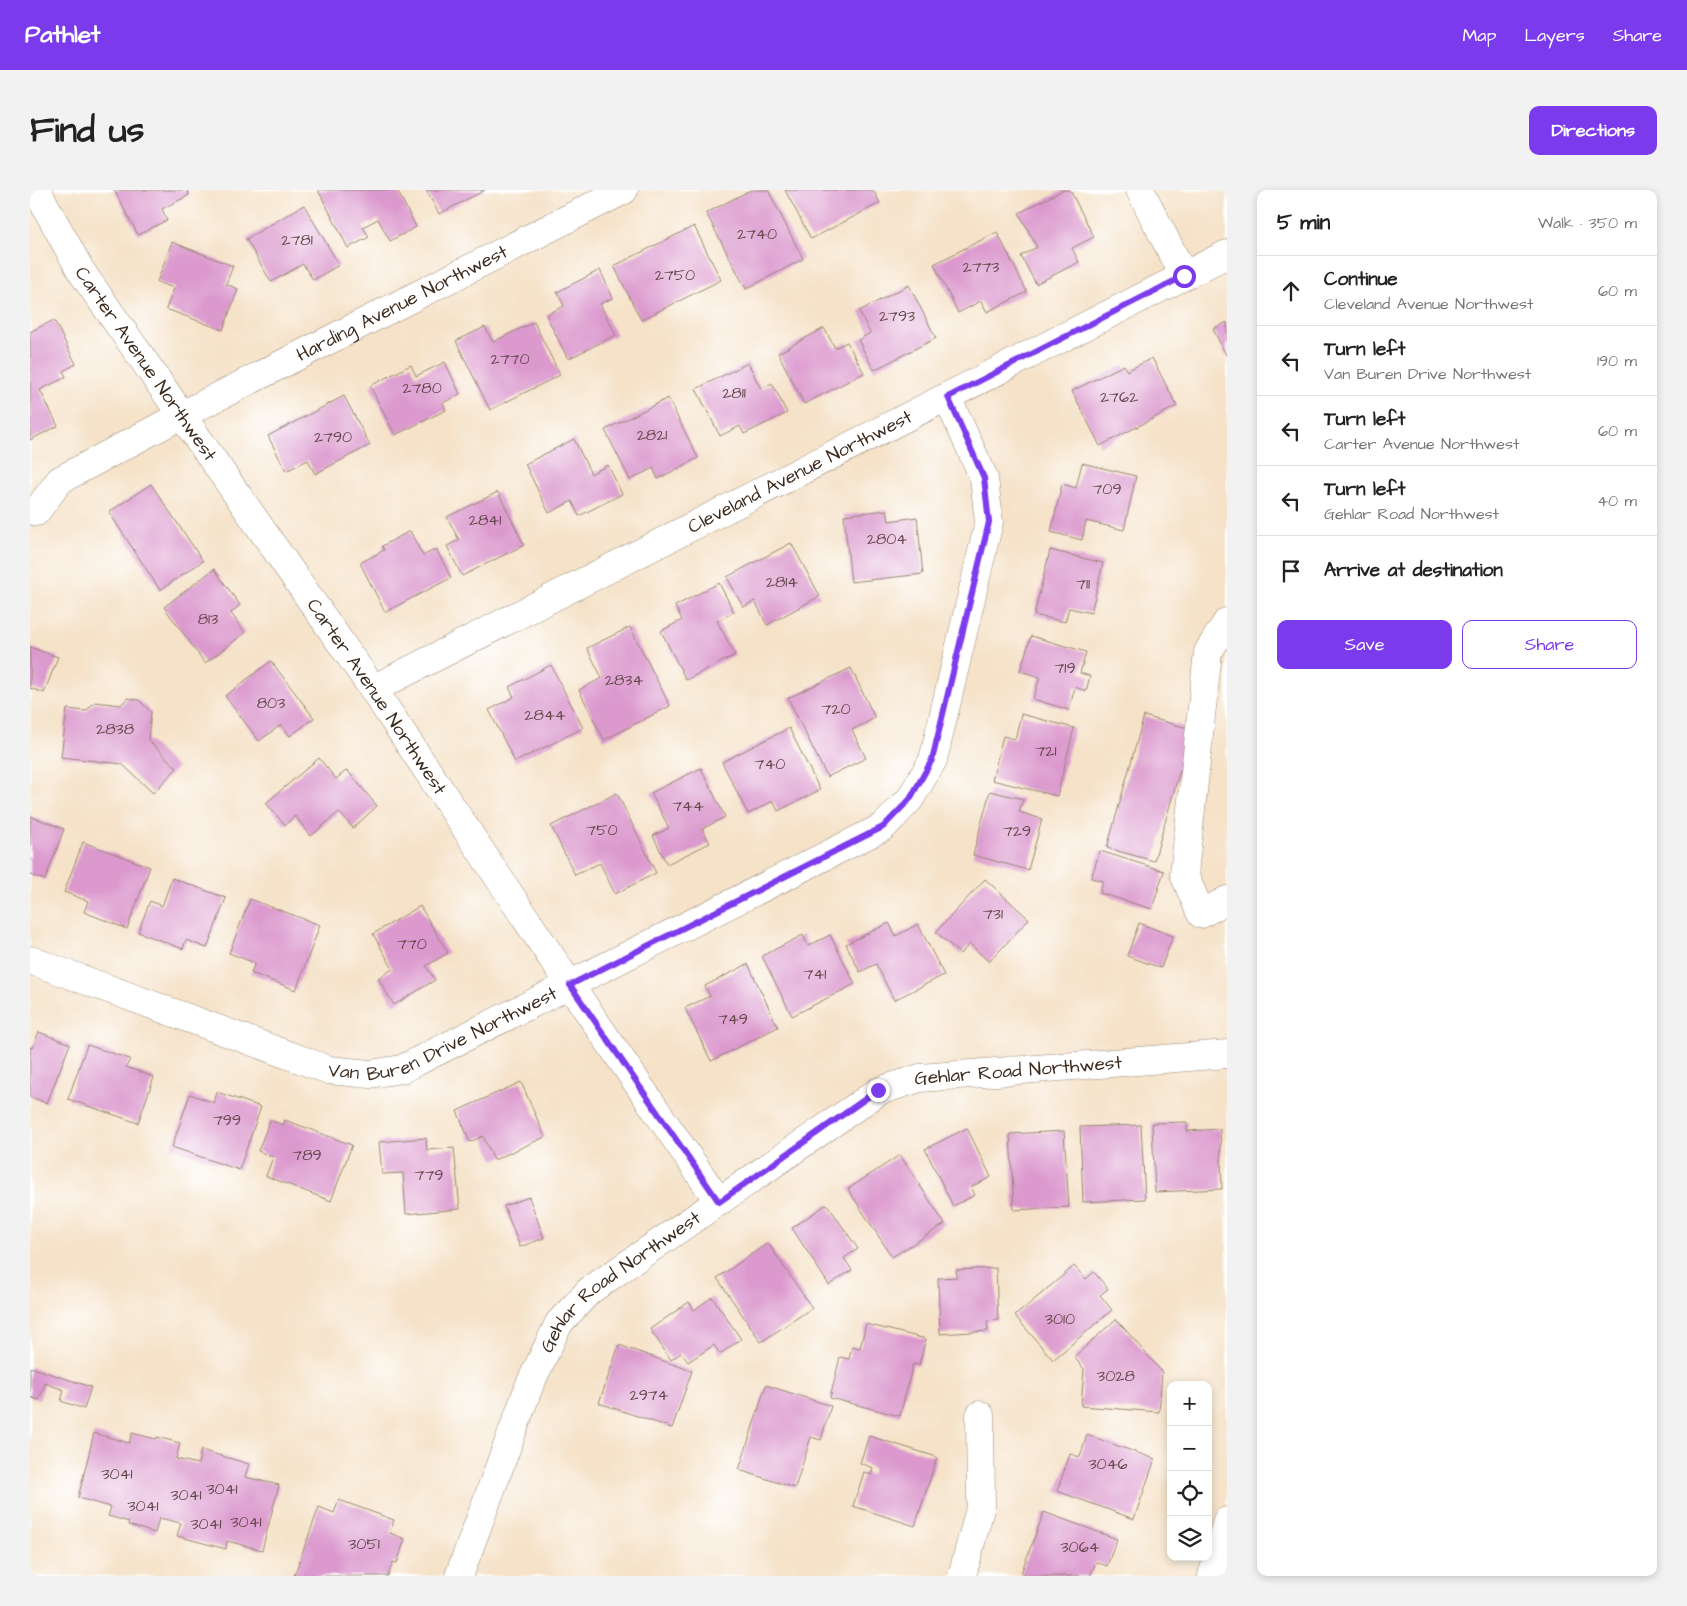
<!DOCTYPE html>
<html lang="en">
<head>
<meta charset="utf-8">
<style>
	body { margin:0; font-family:"Architects Daughter",sans-serif; background:#f2f2f2; color:#222 }
	.controls { position:absolute; right:15px; bottom:15px; display:grid; overflow:hidden; border-radius:10px; box-shadow:0 2px 8px #0003 }
	.controls button { width:45px; height:45px; display:grid; place-items:center; padding:0; border:0; border-bottom:1px solid #e0e0e0; background:#fff; color:#222; font:25px sans-serif }
	.stop { position:absolute; width:15px; height:15px; margin:-11px; border:4px solid #7c3aed; border-radius:50%; background:#fff }
	.stop.end { background:#7c3aed; border-color:#fff; box-shadow:0 1px 5px #0008 }
	.list { margin:0; padding:0; list-style:none }
	h2 { display:flex; justify-content:space-between; align-items:center; height:65px; margin:0; padding:0 20px; font-size:21px }
	h2 small { font-size:16px; font-weight:400; color:#767676 }
	.list li { display:grid; grid-template-columns:32px 1fr auto; gap:15px; align-items:center; box-sizing:border-box; height:70px; padding:0 20px; border-top:1px solid #e0e0e0 }
	.list b { display:block; font-size:19px; white-space:nowrap }
	.list p { margin:0; font-size:16px; white-space:nowrap; color:#767676 }
	.list em { font-size:16px; font-style:normal; color:#767676 }
	.actions { display:flex; gap:10px; padding:15px 20px }
	.actions a { flex:1; padding:11px 0; border:1px solid #7c3aed; border-radius:10px; text-align:center; font-size:18px; color:#7c3aed }
	.actions .main { background:#7c3aed; color:#fff }
	.icon { flex:none; width:28px; height:28px; fill:none; stroke:currentColor; stroke-width:2; stroke-linecap:round; stroke-linejoin:round }
	.map { position:relative; flex:none; width:1197px; height:1386px; overflow:hidden; border-radius:10px }
	header { display:flex; align-items:center; gap:30px; box-sizing:border-box; height:70px; padding:0 25px; background:#7c3aed; color:#fff }
	header strong { font-size:24px }
	nav { display:flex; gap:28px; margin-inline-start:auto; font-size:18px }
	.intro { display:flex; align-items:center; justify-content:space-between; box-sizing:border-box; height:120px; padding:0 30px }
	h1 { margin:0; font-size:35px }
	.button { padding:12px 22px; border-radius:10px; background:#7c3aed; color:#fff; font-size:18px; font-weight:700 }
	main { display:flex; gap:30px; padding:0 30px }
	aside { flex:1; background:#fff; border-radius:10px; box-shadow:0 2px 8px #0003 }
	.map>svg:first-child { display:block }
	.building { fill:#db99ce }
	.lines { fill:none; stroke-linecap:round; stroke-linejoin:round }
	.minor-casing { stroke:#988673; stroke-width:29 }
	.major-casing { stroke:#988673; stroke-width:29 }
	.minor { stroke:#fff; stroke-width:28 }
	.major { stroke:#fff; stroke-width:28 }
	.route { stroke:#7c3aed; stroke-width:6 }
	.labels { text-anchor:middle; dominant-baseline:central; stroke-width:4; stroke-linejoin:round; paint-order:stroke }
	.number-label { font-size:16px; fill:#63464a }
	.street-label { font-size:19px; fill:#3b2a1e; stroke:#fff }
</style>
</head>
<body>
<header>
<strong>Pathlet</strong>
<nav><a>Map</a><a>Layers</a><a>Share</a></nav>
</header>
<div class="intro"><h1>Find us</h1><a class="button">Directions</a></div>
<main>
<div class="map">
<svg width="1197" height="1386" viewBox="0 0 1197 1386">
	<rect width="100%" height="100%" fill="#fff"/>
	<filter id="ink" filterUnits="userSpaceOnUse"><feTurbulence type="fractalNoise" baseFrequency=".02" numOctaves="2"/><feDisplacementMap in="SourceGraphic" scale="10" xChannelSelector="R" yChannelSelector="G"/><feConvolveMatrix kernelMatrix="1 2 1 2 8 2 1 2 1" color-interpolation-filters="sRGB"/></filter>
	<filter id="wash" filterUnits="userSpaceOnUse"><feTurbulence type="fractalNoise" baseFrequency=".0096" numOctaves="4" result="noise"/><feDisplacementMap in="SourceGraphic" scale="20" xChannelSelector="R" yChannelSelector="G"/><feGaussianBlur stdDeviation="1.12" result="paint"/><feColorMatrix in="noise" values="0 0 0 0 0 0 0 0 0 0 0 0 0 0 0 0 0 1.4 0 .05"/><feComposite in="paint" operator="in"/></filter>
	<g filter="url(#wash)">
		<rect width="100%" height="100%" fill="#f5e2c8"/>
		<g id="blocks">
			<g class="building">
				<path d="M 84,0 L 157,0 L 159,5 L 132,19 L 137,30 L 108,45 Z"/>
				<path d="M 288,0 L 367,0 L 386,37 L 360,51 L 348,29 L 333,37 L 339,47 L 318,58 Z"/>
				<path d="M 396,0 L 455,0 L 409,24 Z"/>
				<path d="M 721,0 L 738,0 L 773,69 L 716,99 L 676,23 Z"/>
				<path d="M 755,0 L 843,0 L 850,13 L 781,49 Z"/>
				<path d="M 1033,0 L 1040,0 L 1064,47 L 1042,58 L 1049,72 L 1006,94 L 991,66 L 1007,57 L 989,23 Z"/>
				<path d="M 274,15 L 309,75 L 283,90 L 273,74 L 241,92 L 216,49 Z"/>
				<path d="M 664,36 L 691,90 L 611,130 L 584,76 Z"/>
				<path d="M 967,42 L 997,102 L 957,122 L 951,111 L 928,123 L 904,74 Z"/>
				<path d="M 142,52 L 203,76 L 196,94 L 208,99 L 193,140 L 136,119 L 144,98 L 127,92 Z"/>
				<path d="M 570,80 L 583,108 L 570,114 L 586,145 L 538,169 L 516,125 L 534,116 L 527,102 Z"/>
				<path d="M 879,95 L 906,148 L 844,180 L 828,150 L 840,143 L 829,121 Z"/>
				<path d="M 24,130 L 46,174 L 33,181 L 36,187 L 10,200 L 28,236 L 0,250 L 0,142 Z"/>
				<path d="M 504,132 L 530,185 L 460,220 L 426,151 L 455,137 L 463,152 Z"/>
				<path d="M 1197,132 L 1197,167 L 1183,139 Z"/>
				<path d="M 794,138 L 805,158 L 817,152 L 834,183 L 774,214 L 748,163 Z"/>
				<path d="M 1122,168 L 1147,216 L 1070,256 L 1042,201 L 1094,175 L 1097,181 Z"/>
				<path d="M 415,172 L 430,204 L 413,213 L 416,220 L 365,245 L 340,196 L 381,175 L 386,186 Z"/>
				<path d="M 718,173 L 731,199 L 742,193 L 757,223 L 714,244 L 710,236 L 690,246 L 666,199 Z"/>
				<path d="M 314,206 L 340,255 L 285,284 L 278,270 L 256,281 L 238,246 Z"/>
				<path d="M 638,208 L 668,268 L 628,289 L 623,278 L 600,290 L 575,240 Z"/>
				<path d="M 544,249 L 561,284 L 578,275 L 592,304 L 549,326 L 542,311 L 519,323 L 495,274 Z"/>
				<path d="M 1052,273 L 1106,286 L 1094,340 L 1056,331 L 1052,350 L 1021,342 L 1032,294 L 1046,298 Z"/>
				<path d="M 121,294 L 173,371 L 130,400 L 79,322 Z"/>
				<path d="M 468,302 L 494,355 L 432,386 L 417,356 L 429,350 L 417,327 Z"/>
				<path d="M 857,320 L 859,331 L 887,327 L 893,384 L 821,392 L 814,325 Z"/>
				<path d="M 380,341 L 393,366 L 406,359 L 421,388 L 355,422 L 330,373 L 354,360 L 352,356 Z"/>
				<path d="M 761,353 L 790,406 L 737,435 L 725,411 L 713,417 L 697,387 Z"/>
				<path d="M 1020,360 L 1073,373 L 1061,423 L 1039,418 L 1035,432 L 1004,425 Z"/>
				<path d="M 184,379 L 210,415 L 201,423 L 215,443 L 175,473 L 134,417 Z"/>
				<path d="M 689,393 L 704,422 L 687,431 L 705,465 L 656,490 L 631,441 L 652,430 L 645,416 Z"/>
				<path d="M 600,437 L 640,516 L 574,550 L 549,500 L 572,488 L 557,458 Z"/>
				<path d="M 1001,446 L 1056,462 L 1050,483 L 1060,486 L 1056,501 L 1045,497 L 1039,520 L 1003,509 L 1010,487 L 990,481 Z"/>
				<path d="M 0,457 L 28,467 L 14,503 L 0,498 Z"/>
				<path d="M 241,471 L 284,528 L 260,546 L 251,535 L 229,551 L 195,506 Z"/>
				<path d="M 521,475 L 553,538 L 485,572 L 459,520 L 484,507 L 479,497 Z"/>
				<path d="M 821,478 L 845,528 L 822,540 L 836,568 L 797,587 L 758,508 Z"/>
				<path d="M 97,508 L 109,510 L 121,522 L 118,550 L 147,578 L 123,603 L 92,574 L 31,567 L 37,519 L 56,521 L 65,512 L 91,515 Z"/>
				<path d="M 991,524 L 1044,538 L 1027,606 L 962,590 L 973,546 L 985,549 Z"/>
				<path d="M 1114,526 L 1161,539 L 1160,583 L 1150,580 L 1124,671 L 1077,658 Z"/>
				<path d="M 759,538 L 790,600 L 748,621 L 743,611 L 718,624 L 692,572 Z"/>
				<path d="M 289,568 L 306,589 L 317,580 L 347,616 L 323,638 L 309,622 L 281,646 L 265,626 L 255,635 L 236,613 Z"/>
				<path d="M 671,578 L 695,627 L 672,639 L 680,653 L 637,674 L 623,646 L 639,638 L 621,603 Z"/>
				<path d="M 960,601 L 993,609 L 989,622 L 1012,629 L 998,680 L 943,665 Z"/>
				<path d="M 587,603 L 626,683 L 585,704 L 570,673 L 545,685 L 521,636 Z"/>
				<path d="M 0,626 L 34,639 L 15,690 L 0,685 Z"/>
				<path d="M 53,652 L 120,677 L 97,739 L 54,722 L 58,711 L 34,702 Z"/>
				<path d="M 1070,661 L 1134,681 L 1122,719 L 1070,703 L 1073,691 L 1061,688 Z"/>
				<path d="M 142,688 L 196,708 L 177,758 L 156,750 L 153,759 L 108,742 L 120,711 L 132,716 Z"/>
				<path d="M 955,689 L 999,729 L 959,772 L 940,754 L 930,764 L 906,742 Z"/>
				<path d="M 220,709 L 290,735 L 266,800 L 221,783 L 225,773 L 199,763 Z"/>
				<path d="M 390,716 L 418,763 L 396,776 L 405,790 L 364,815 L 348,788 L 363,779 L 343,744 Z"/>
				<path d="M 859,733 L 866,746 L 888,734 L 914,785 L 864,810 L 846,774 L 830,782 L 816,754 Z"/>
				<path d="M 1109,733 L 1143,746 L 1131,778 L 1097,766 Z"/>
				<path d="M 773,745 L 778,756 L 800,745 L 825,794 L 762,826 L 732,766 Z"/>
				<path d="M 718,774 L 748,837 L 681,871 L 655,818 L 680,806 L 675,796 Z"/>
				<path d="M 9,842 L 40,854 L 17,913 L 0,907 L 0,857 L 2,858 Z"/>
				<path d="M 57,855 L 100,869 L 96,877 L 124,887 L 108,933 L 38,909 Z"/>
				<path d="M 491,892 L 515,947 L 464,970 L 453,946 L 440,952 L 427,921 Z"/>
				<path d="M 187,902 L 231,917 L 209,980 L 142,957 L 160,904 L 184,913 Z"/>
				<path d="M 240,930 L 253,935 L 255,930 L 322,955 L 301,1011 L 236,986 L 243,967 L 228,961 Z"/>
				<path d="M 1157,932 L 1157,941 L 1190,939 L 1192,999 L 1125,1002 L 1122,933 Z"/>
				<path d="M 1111,935 L 1115,1009 L 1053,1012 L 1050,937 Z"/>
				<path d="M 937,938 L 961,987 L 941,997 L 945,1005 L 923,1016 L 895,959 Z"/>
				<path d="M 1034,941 L 1039,1017 L 984,1020 L 980,944 Z"/>
				<path d="M 396,948 L 397,960 L 424,958 L 430,1019 L 376,1024 L 373,983 L 352,984 L 349,952 Z"/>
				<path d="M 870,965 L 915,1034 L 862,1067 L 818,999 Z"/>
				<path d="M 499,1007 L 514,1048 L 490,1057 L 474,1016 Z"/>
				<path d="M 797,1014 L 828,1059 L 814,1068 L 822,1080 L 799,1095 L 762,1038 Z"/>
				<path d="M 738,1053 L 782,1118 L 731,1152 L 687,1088 Z"/>
				<path d="M 1044,1076 L 1056,1089 L 1064,1082 L 1078,1099 L 1070,1105 L 1082,1120 L 1023,1170 L 985,1126 Z"/>
				<path d="M 966,1078 L 968,1130 L 957,1131 L 958,1141 L 910,1144 L 908,1088 L 927,1087 L 926,1080 Z"/>
				<path d="M 682,1107 L 711,1149 L 690,1164 L 684,1155 L 658,1172 L 651,1163 L 641,1170 L 620,1139 L 659,1112 L 664,1120 Z"/>
				<path d="M 1086,1129 L 1132,1182 L 1129,1222 L 1051,1216 L 1054,1179 L 1044,1167 Z"/>
				<path d="M 836,1134 L 896,1149 L 889,1175 L 883,1174 L 870,1226 L 800,1208 L 810,1167 L 819,1169 L 822,1156 L 830,1158 Z"/>
				<path d="M 589,1155 L 662,1181 L 642,1238 L 569,1213 Z"/>
				<path d="M 0,1177 L 61,1197 L 54,1219 L 31,1211 L 34,1200 L 15,1193 L 9,1210 L 0,1207 Z"/>
				<path d="M 736,1195 L 801,1216 L 791,1250 L 781,1247 L 765,1298 L 709,1280 Z"/>
				<path d="M 64,1243 L 99,1253 L 102,1243 L 126,1249 L 127,1247 L 150,1253 L 146,1269 L 168,1274 L 171,1260 L 219,1274 L 215,1287 L 249,1295 L 232,1360 L 197,1351 L 196,1359 L 147,1346 L 151,1333 L 129,1328 L 125,1343 L 98,1335 L 99,1332 L 78,1326 L 81,1317 L 48,1308 Z"/>
				<path d="M 1057,1245 L 1125,1269 L 1104,1329 L 1027,1301 L 1040,1264 L 1050,1267 Z"/>
				<path d="M 839,1246 L 907,1267 L 885,1336 L 823,1316 L 834,1282 L 841,1285 L 843,1278 L 830,1273 Z"/>
				<path d="M 309,1310 L 364,1330 L 360,1343 L 375,1349 L 367,1373 L 363,1372 L 358,1386 L 264,1386 L 289,1317 L 304,1323 Z"/>
				<path d="M 1014,1322 L 1087,1349 L 1077,1376 L 1066,1372 L 1060,1386 L 999,1386 L 991,1383 Z"/>
			</g>
		</g>
	</g>
	<g filter="url(#ink)">
		<use href="#blocks" fill-opacity="0" stroke="#988673" stroke-width="1"/>
		<g class="lines">
			<defs>
				<g id="minor">
					<path id="s1" d="M 8,0 L 12,10 L 51,81 L 343,499 L 540,795 L 689,1012"/>
					<path d="M 1110,0 L 1154,86"/>
					<path id="s2" d="M 6,322 L 30,290 L 150,226 L 594,0"/>
					<path d="M 1197,432 L 1178,462 L 1154,684 L 1171,724 L 1197,710"/>
					<path id="s3" d="M 343,499 L 1197,64"/>
					<path id="s4" d="M 0,770 L 299,880 L 340,884 L 372,879 L 853,637 L 880,609 L 903,570 L 959,332 L 954,288 L 917,207"/>
					<path id="s5" d="M 429,1386 L 500,1194 L 529,1133 L 559,1101 L 849,901 L 890,888 L 1197,864"/>
					<path d="M 932,1386 L 951,1315 L 950,1225"/>
				</g>
				<path id="major" d="M 1182,1386 L 1197,1331"/>
			</defs>
			<use href="#minor" class="minor-casing"/>
			<use href="#major" class="major-casing"/>
			<use href="#minor" class="minor"/>
			<use href="#major" class="major"/>
		</g>
	</g>
	<g class="lines" filter="url(#ink)">
		<path class="route" d="M 848,900 L 689,1012 L 540,795 L 853,637 L 880,609 L 902,570 L 959,332 L 954,288 L 918,207 L 1154,86"/>
	</g>
	<g class="labels">
		<g class="number-label">
			<text x="727" y="44">2740</text>
			<text x="267" y="50">2781</text>
			<text x="951" y="77">2773</text>
			<text x="645" y="85">2750</text>
			<text x="867" y="126">2793</text>
			<text x="480" y="169">2770</text>
			<text x="392" y="198">2780</text>
			<text x="704" y="203">2811</text>
			<text x="1089" y="207">2762</text>
			<text x="622" y="245">2821</text>
			<text x="303" y="247">2790</text>
			<text x="1077" y="299">709</text>
			<text x="455" y="330">2841</text>
			<text x="857" y="349">2804</text>
			<text x="752" y="392">2814</text>
			<text x="1053" y="394">711</text>
			<text x="178" y="429">813</text>
			<text x="1035" y="478">719</text>
			<text x="594" y="490">2834</text>
			<text x="241" y="513">803</text>
			<text x="806" y="519">720</text>
			<text x="515" y="525">2844</text>
			<text x="85" y="539">2838</text>
			<text x="1016" y="561">721</text>
			<text x="740" y="574">740</text>
			<text x="658" y="616">744</text>
			<text x="572" y="640">750</text>
			<text x="987" y="641">729</text>
			<text x="963" y="724">731</text>
			<text x="382" y="754">770</text>
			<text x="785" y="784">741</text>
			<text x="703" y="829">749</text>
			<text x="197" y="930">799</text>
			<text x="277" y="965">789</text>
			<text x="399" y="985">779</text>
			<text x="1030" y="1129">3010</text>
			<text x="1086" y="1186">3028</text>
			<text x="619" y="1205">2974</text>
			<text x="1078" y="1274">3046</text>
			<text x="87" y="1284">3041</text>
			<text x="192" y="1299">3041</text>
			<text x="156" y="1305">3041</text>
			<text x="113" y="1316">3041</text>
			<text x="216" y="1332">3041</text>
			<text x="176" y="1334">3041</text>
			<text x="334" y="1354">3051</text>
			<text x="1050" y="1357">3064</text>
		</g>
		<g class="street-label">
			<text stroke="none"><textPath href="#s2" startOffset="425">Harding Avenue Northwest</textPath></text>
			<text stroke="none"><textPath href="#s1" startOffset="205">Carter Avenue Northwest</textPath></text>
			<text stroke="none"><textPath href="#s3" startOffset="479">Cleveland Avenue Northwest</textPath></text>
			<text stroke="none"><textPath href="#s1" startOffset="610">Carter Avenue Northwest</textPath></text>
			<text stroke="none"><textPath href="#s4" startOffset="441">Van Buren Drive Northwest</textPath></text>
			<text stroke="none"><textPath href="#s5" startOffset="810">Gehlar Road Northwest</textPath></text>
			<text stroke="none"><textPath href="#s5" startOffset="345">Gehlar Road Northwest</textPath></text>
		</g>
	</g>
</svg>
<div class="controls">
<button>+</button>
<button>−</button>
<button><svg class="icon" aria-label="locate" viewBox="0 0 24 24"><circle cx="12" cy="12" r="6"/><path d="M12 2v4M12 18v4M2 12h4M18 12h4"/></svg></button>
<button><svg class="icon" aria-label="layers" viewBox="0 0 24 24"><path d="M12 4l9 5-9 5-9-5zM3 14l9 5 9-5"/></svg></button>
</div>
<div class="stop" style="left:1154px;top:86px"></div>
<div class="stop end" style="left:848px;top:900px"></div>
</div>
<aside>
<h2>5 min<small>Walk · 350 m</small></h2>
<ul class="list">
<li><svg class="icon" aria-label="ahead" viewBox="0 0 24 24"><path d="M12 20V5M6 11l6-6 6 6"/></svg><div><b>Continue</b><p>Cleveland Avenue Northwest</p></div><em>60 m</em></li>
<li><svg class="icon" aria-label="left" viewBox="0 0 24 24"><path d="M17 20v-9H6M10 6l-5 5 5 5"/></svg><div><b>Turn left</b><p>Van Buren Drive Northwest</p></div><em>190 m</em></li>
<li><svg class="icon" aria-label="left" viewBox="0 0 24 24"><path d="M17 20v-9H6M10 6l-5 5 5 5"/></svg><div><b>Turn left</b><p>Carter Avenue Northwest</p></div><em>60 m</em></li>
<li><svg class="icon" aria-label="left" viewBox="0 0 24 24"><path d="M17 20v-9H6M10 6l-5 5 5 5"/></svg><div><b>Turn left</b><p>Gehlar Road Northwest</p></div><em>40 m</em></li>
<li><svg class="icon" aria-label="arrive" viewBox="0 0 24 24"><path d="M6 21V4h12l-3 4 3 4H6"/></svg><div><b>Arrive at destination</b></div></li>
</ul>
<div class="actions"><a class="main">Save</a><a>Share</a></div>
</aside>
</main>
</body>
</html>
